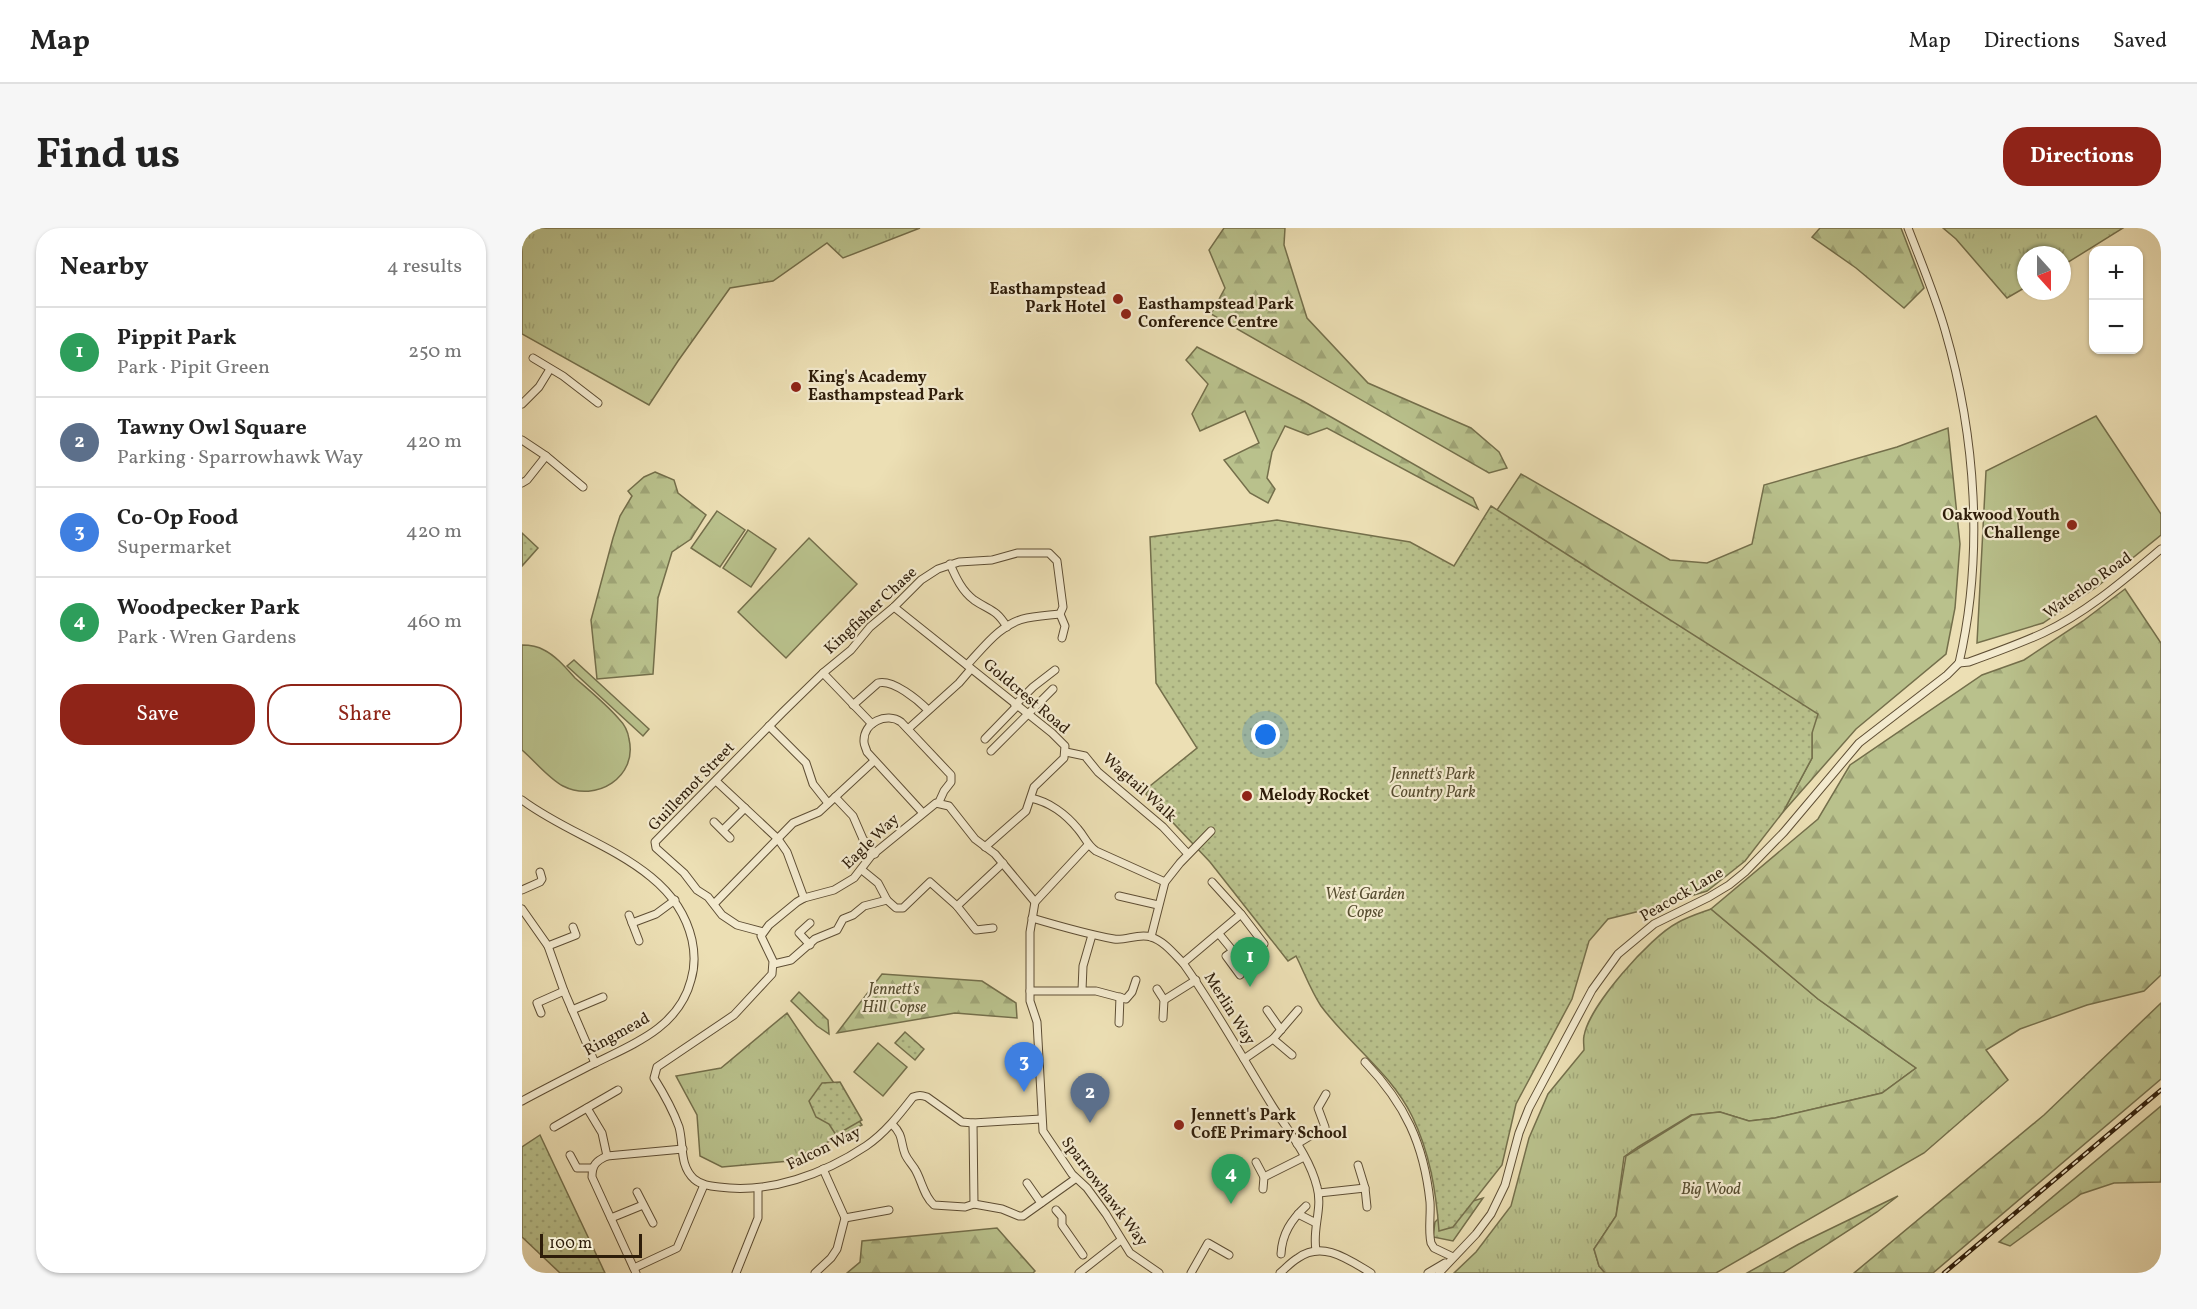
<!DOCTYPE html>
<html lang="en">
<head>
<meta charset="utf-8">
<style>
	body { margin:0; font-family:Vollkorn,serif; background:#f6f6f6; color:#222 }
	.controls { position:absolute; right:18px; top:18px; display:grid; overflow:hidden; border-radius:12px; box-shadow:0 2px 4px #0004 }
	.controls button { width:54px; height:54px; display:grid; place-items:center; padding:0; border:0; border-bottom:2px solid #e0e0e0; background:#fff; color:#222; font:30px sans-serif }
	.compass { position:absolute; left:1495px; top:18px; width:54px; height:54px; border-radius:50%; background:#fff; box-shadow:0 2px 4px #0004; rotate:159deg }
	.scale { position:absolute; left:18px; bottom:15px; width:102px; box-sizing:border-box; padding-left:6px; border:3px solid #2e1d0a; border-top:0; font-size:16px; line-height:21px; white-space:nowrap; color:#2e1d0a; -webkit-text-stroke:4px #f3eace; paint-order:stroke }
	.you { position:absolute; left:744px; top:507px; width:21px; height:21px; margin:-15px; border:4px solid #fff; border-radius:50%; background:#1a73e8; box-shadow:0 0 0 9px #1a73e833 }
	.badge { display:grid; place-items:center; width:39px; height:39px; border-radius:50%; background:#8f2418; color:#fff; font-size:20px; font-weight:700 }
	.pin { position:absolute; translate:-50% -50px; filter:drop-shadow(0 2px 3px #0008) }
	.pin::after { content:''; position:absolute; top:32px; width:21px; height:18px; background:inherit; clip-path:polygon(0 0,100% 0,50% 100%) }
	.list { margin:0; padding:0; list-style:none }
	h2 { display:flex; justify-content:space-between; align-items:center; height:78px; margin:0; padding:0 24px; font-size:26px }
	h2 small { font-size:20px; font-weight:400; color:#767676 }
	.list li { display:grid; grid-template-columns:39px 1fr auto; gap:18px; align-items:center; box-sizing:border-box; height:90px; padding:0 24px; border-top:2px solid #e0e0e0 }
	.list b { display:block; font-size:22px; white-space:nowrap }
	.list p { margin:0; font-size:20px; white-space:nowrap; color:#767676 }
	.list em { font-size:20px; font-style:normal; color:#767676 }
	.actions { display:flex; gap:12px; padding:18px 24px }
	.actions a { flex:1; padding:14px 0; border:2px solid #8f2418; border-radius:24px; text-align:center; font-size:21px; color:#8f2418 }
	.actions .main { background:#8f2418; color:#fff }
	.map { position:relative; flex:none; width:1639px; height:1045px; overflow:hidden; border-radius:24px }
	header { display:flex; align-items:center; gap:36px; box-sizing:border-box; height:84px; padding:0 30px; background:#fff; border-bottom:2px solid #e0e0e0 }
	header strong { font-size:28px }
	nav { display:flex; gap:33px; margin-inline-start:auto; font-size:21px }
	.intro { display:flex; align-items:center; justify-content:space-between; box-sizing:border-box; height:144px; padding:0 36px }
	h1 { margin:0; font-size:42px }
	.button { padding:15px 27px; border-radius:24px; background:#8f2418; color:#fff; font-size:21px; font-weight:700 }
	main { display:flex; gap:36px; padding:0 36px }
	aside { flex:1; background:#fff; border-radius:24px; box-shadow:0 2px 4px #0004 }
	.map>svg:first-child { display:block }
	.grass { fill:url(#grass-tufts); stroke:#746f4b; stroke-width:1.5 }
	.forest { fill:url(#forest-firs); stroke:#746f4b; stroke-width:1.5 }
	.park { fill:url(#park-dots); stroke:#746f4b; stroke-width:1.5 }
	.pitch { fill:#b9c18c; stroke:#746f4b; stroke-width:1.5 }
	.lines { fill:none; stroke-linecap:round; stroke-linejoin:round }
	.minor-casing { stroke:#5e4e34; stroke-width:9 }
	.minor { stroke:#f3eace; stroke-width:7 }
	.rail-casing { stroke:#2e1d0a; stroke-width:4.5 }
	.rail { stroke:#f3eace; stroke-width:2; stroke-dasharray:7; stroke-linecap:butt }
	.poi-dot { fill:#8f2418; stroke:#f3eace; stroke-width:2 }
	.labels { text-anchor:middle; dominant-baseline:central; stroke-width:4.5; stroke-linejoin:round; paint-order:stroke }
	.poi-label { font-size:16px; font-weight:bold; fill:#2e1d0a; stroke:#f3eace; text-anchor:start }
	.street-label { font-size:16px; fill:#2e1d0a; stroke:#f3eace }
	.park-label { font-size:16px; font-style:italic; fill:#584e31; stroke:#f3eace }
</style>
</head>
<body>
<header>
<strong>Map</strong>
<nav><a>Map</a><a>Directions</a><a>Saved</a></nav>
</header>
<div class="intro"><h1>Find us</h1><a class="button">Directions</a></div>
<main>
<aside>
<h2>Nearby<small>4 results</small></h2>
<ul class="list">
<li><span class="badge" style="background:#2e9e5b">1</span><div><b>Pippit Park</b><p>Park · Pipit Green</p></div><em>250 m</em></li>
<li><span class="badge" style="background:#5c6f8a">2</span><div><b>Tawny Owl Square</b><p>Parking · Sparrowhawk Way</p></div><em>420 m</em></li>
<li><span class="badge" style="background:#3f7fe0">3</span><div><b>Co-Op Food</b><p>Supermarket</p></div><em>420 m</em></li>
<li><span class="badge" style="background:#2e9e5b">4</span><div><b>Woodpecker Park</b><p>Park · Wren Gardens</p></div><em>460 m</em></li>
</ul>
<div class="actions"><a class="main">Save</a><a>Share</a></div>
</aside>
<div class="map">
<svg width="1639" height="1045" viewBox="0 0 1639 1045">
	<defs>
		<pattern id="grass-tufts" width="24" height="20" patternUnits="userSpaceOnUse" patternTransform="scale(1.5)"><rect width="24" height="20" fill="#b9c18c"/><path d="M3 7l-1-3M5 7V3M7 7l1-3M15 17l-1-3M17 17v-4M19 17l1-3" fill="none" stroke="#9fa577"/></pattern>
		<pattern id="forest-firs" width="22" height="20" patternUnits="userSpaceOnUse" patternTransform="scale(1.5)"><rect width="22" height="20" fill="#b9c18c"/><path d="M5 1l3.5 6h-7zM16 11l3.5 6h-7z" fill="#9fa577"/></pattern>
		<pattern id="park-dots" width="8" height="8" patternUnits="userSpaceOnUse" patternTransform="scale(1.5)"><rect width="8" height="8" fill="#b9c18c"/><path d="M2 2h.1M6 6h.1" fill="none" stroke="#9fa577" stroke-width="1.8" stroke-linecap="round"/></pattern>
	</defs>
	<rect width="100%" height="100%" fill="#ecdfb4"/>
	<filter id="stains"><feTurbulence type="fractalNoise" baseFrequency=".00333" numOctaves="4"/><feColorMatrix values="0 0 0 0 .2 0 0 0 0 .09 0 0 0 0 .02 0 0 0 .5 -.17"/></filter>
	<radialGradient id="worn" r=".72"><stop offset=".6" stop-color="#630" stop-opacity="0"/><stop offset="1" stop-color="#630" stop-opacity=".3"/></radialGradient>
	<g class="grass">
		<path d="M 0,0 L 398,0 L 321,30 L 305,15 L 251,53 L 208,60 L 156,133 L 127,177 L 0,106 Z"/>
		<path d="M 1421,0 L 1601,0 L 1540,38 L 1540,27 L 1504,27 L 1504,59 L 1485,70 L 1434,11 Z"/>
		<path d="M 1189,681 L 1296,771 L 1394,840 L 1360,865 L 1253,890 L 1227,893 L 1198,884 L 1169,887 L 1116,919 L 1102,929 L 1094,988 L 1072,1021 L 1077,1038 L 1083,1045 L 932,1045 L 954,1024 L 989,978 L 1007,910 L 1026,866 L 1062,822 C 1062,817 1061,812 1062,808 C 1067,778 1128,709 1155,695 C 1165,689 1178,685 1189,681 Z"/>
		<path d="M 265,785 L 340,897 L 268,933 L 200,939 L 178,928 L 175,887 L 154,848 L 199,840 Z"/>
	</g>
	<g class="forest">
		<path d="M 702,0 L 763,0 L 762,17 L 785,90 L 846,155 L 949,200 L 977,224 L 985,240 L 967,245 L 689,86 L 703,60 L 687,22 Z"/>
		<path d="M 1298,0 L 1379,0 L 1402,60 L 1382,80 L 1334,40 L 1290,9 Z"/>
		<path d="M 675,119 L 781,173 L 951,270 L 956,281 L 805,200 L 786,207 L 763,198 L 750,224 L 745,250 L 753,261 L 746,275 L 728,265 L 702,232 L 737,215 L 723,183 L 678,203 L 670,186 L 686,156 L 664,132 Z"/>
		<path d="M 1426,200 L 1438,316 L 1433,380 L 1424,426 L 1334,501 L 1261,584 L 1290,530 L 1290,505 L 975,282 L 999,246 L 1148,332 L 1185,335 L 1230,316 L 1242,257 L 1375,219 Z"/>
		<path d="M 133,244 L 152,252 L 156,265 L 184,287 L 169,311 L 150,324 L 136,370 L 131,446 L 75,451 L 69,392 L 91,310 L 98,288 L 110,268 L 106,263 L 122,249 Z"/>
		<path d="M 1603,361 L 1639,415 L 1639,747 L 1622,763 L 1565,777 L 1498,801 L 1464,822 L 1486,852 L 1402,925 L 1194,1045 L 1083,1045 L 1077,1038 L 1072,1021 L 1094,988 L 1104,928 L 1170,887 L 1198,884 L 1227,893 L 1253,890 L 1360,865 L 1394,840 L 1296,771 L 1189,681 L 1296,591 L 1328,537 L 1460,447 L 1502,432 L 1561,393 Z"/>
		<path d="M 360,746 L 460,753 L 494,775 L 495,790 L 433,785 L 315,805 Z"/>
		<path d="M 277,764 L 306,792 L 307,806 L 295,798 L 269,773 Z"/>
		<path d="M 1639,775 L 1639,851 L 1411,1045 L 1332,1045 L 1522,887 Z"/>
		<path d="M 1639,878 L 1639,954 L 1592,955 L 1559,966 L 1488,1018 L 1477,1014 Z"/>
		<path d="M 1376,968 L 1355,984 L 1261,1045 L 1225,1045 L 1277,1016 Z"/>
		<path d="M 961,970 L 931,1013 L 911,1009 L 913,994 L 927,980 Z"/>
		<path d="M 475,1000 L 513,1043 L 511,1045 L 325,1045 L 338,1034 L 340,1013 Z"/>
	</g>
	<g class="park">
		<path d="M 969,278 L 1296,486 L 1290,505 L 1290,530 L 1261,584 L 1223,633 L 1185,663 L 1126,681 L 1086,691 L 1067,713 L 1050,771 L 994,876 L 980,937 L 931,999 L 917,1003 C 914,963 908,925 890,888 C 869,845 827,816 799,778 C 789,763 782,744 774,728 L 766,733 L 688,634 L 624,566 L 628,558 L 675,520 L 634,455 L 628,309 L 755,292 L 888,314 L 932,338 Z"/>
		<path d="M 0,305 L 16,320 L 0,338 Z"/>
		<path d="M 383,804 L 402,821 L 393,832 L 373,815 Z"/>
		<path d="M 318,854 L 340,892 L 314,907 L 307,896 L 294,889 L 287,873 L 300,855 Z"/>
		<path d="M 18,907 L 83,1045 L 38,1045 L 0,1009 L 0,919 Z"/>
	</g>
	<g class="pitch">
		<path d="M 1574,188 L 1639,286 L 1639,307 L 1576,358 L 1521,395 L 1455,415 L 1464,243 Z"/>
		<path d="M 195,283 L 223,302 L 198,339 L 169,320 Z"/>
		<path d="M 226,302 L 254,321 L 229,359 L 201,340 Z"/>
		<path d="M 287,310 L 335,356 L 264,430 L 216,384 Z"/>
		<path d="M 0,417 C 8,417 15,418 22,422 C 34,428 44,440 53,450 C 68,463 84,476 97,491 C 102,496 106,504 107,511 C 116,549 74,575 41,558 C 26,550 13,533 0,522 Z"/>
		<path d="M 52,432 L 127,501 L 121,508 L 45,438 Z"/>
		<path d="M 356,815 L 385,839 L 361,868 L 332,844 Z"/>
	</g>
	<g class="lines">
		<defs>
			<g id="minor">
				<path d="M 1386,0 C 1399,34 1413,67 1423,102 C 1454,209 1462,327 1437,435"/>
				<path d="M 11,130 L 41,148 L 76,175"/>
				<path d="M 0,176 L 17,159 L 28,141"/>
				<path d="M 0,212 L 24,228 L 61,259"/>
				<path d="M 0,255 L 5,252 L 24,228"/>
				<path d="M 428,336 C 434,350 440,363 452,372 C 468,383 473,380 485,399"/>
				<path d="M 372,379 L 530,505 L 543,518 L 542,530 L 512,559 L 504,583 L 463,619"/>
				<path d="M 1437,435 L 1447,434 C 1472,425 1497,416 1521,405 C 1564,385 1602,352 1639,321"/>
				<path d="M 445,437 C 462,419 479,395 505,390 C 516,388 527,387 538,386"/>
				<path d="M 301,445 L 350,496"/>
				<path d="M 331,477 L 356,455 C 371,451 396,472 406,482"/>
				<path d="M 493,477 L 511,459 L 533,442"/>
				<path d="M 247,498 L 284,535 L 291,556 L 306,575"/>
				<path d="M 386,501 L 437,455 L 449,441"/>
				<path d="M 463,511 L 495,478"/>
				<path d="M 469,523 L 531,461"/>
				<path d="M 544,524 L 563,528 L 576,544 L 641,599 L 666,626"/>
				<path d="M 194,553 L 256,611 L 265,624 L 282,670"/>
				<path d="M 313,569 L 331,588 L 341,611 L 353,626"/>
				<path d="M 509,570 C 527,574 544,586 556,601 C 563,609 565,617 574,623 L 643,654"/>
				<path d="M 0,572 C 40,602 90,617 129,649 C 150,666 164,686 170,712 C 173,726 173,739 169,752 C 157,799 112,816 73,835 C 48,848 24,860 0,873"/>
				<path d="M 400,584 L 345,524 C 344,520 342,517 342,514 C 341,494 365,484 379,494 L 429,547 L 429,554 L 422,563 L 417,574"/>
				<path d="M 192,594 L 208,610"/>
				<path d="M 201,602 L 223,580"/>
				<path d="M 340,642 L 356,655 L 365,672 L 374,680 L 381,680 L 408,654 L 435,678 L 454,702 L 471,700"/>
				<path d="M 0,662 L 18,654 L 20,651 L 18,644"/>
				<path d="M 597,668 L 636,677"/>
				<path d="M 513,674 L 473,626 L 453,611 L 427,578 L 414,575 L 349,628 L 332,650 L 312,662 L 282,670 L 275,674 L 247,697 L 239,708 L 251,733 L 250,746 L 212,787 L 135,839 L 132,850 C 142,866 151,882 157,899 C 162,917 157,937 172,951 C 179,957 188,958 197,959 C 248,966 302,946 344,918 C 363,905 377,887 391,869 C 397,867 399,867 405,869 L 440,894 L 451,895 L 519,891"/>
				<path d="M 513,674 L 508,704 L 508,773 L 515,794 L 521,903 L 550,946 L 565,960 L 584,986 L 608,1025 L 637,1045"/>
				<path d="M 513,674 L 566,617"/>
				<path d="M 192,676 L 271,595 L 297,584 L 352,533"/>
				<path d="M 435,678 L 481,635"/>
				<path d="M 0,681 L 26,718 L 42,763 L 73,835"/>
				<path d="M 719,686 L 742,716"/>
				<path d="M 107,687 L 117,713"/>
				<path d="M 510,690 C 537,698 564,706 592,711 C 604,713 616,705 629,709 C 642,713 652,726 661,735 C 694,781 721,831 751,879 C 767,904 788,930 795,959 C 801,980 790,1001 794,1022"/>
				<path d="M 110,695 L 134,686 L 153,672"/>
				<path d="M 288,695 L 277,705 L 288,717"/>
				<path d="M 241,704 L 215,697 L 200,687 L 186,669 L 175,662 L 162,645 L 134,620 L 133,614 L 261,484 L 301,445 L 329,422 L 348,399 L 372,379 L 399,352 L 416,341 L 437,334 L 470,332 L 495,325 L 527,325 L 535,333 L 541,379 L 538,386 L 543,398 L 540,410"/>
				<path d="M 697,706 L 711,723 L 704,728 L 718,747"/>
				<path d="M 629,709 L 643,654 L 658,635 L 689,603"/>
				<path d="M 26,718 L 54,707 L 51,699"/>
				<path d="M 661,735 L 719,686 L 690,654"/>
				<path d="M 252,736 L 269,732 L 293,711 L 315,702 L 321,691 L 331,687 L 342,678 L 365,672"/>
				<path d="M 635,761 L 642,772 L 641,790"/>
				<path d="M 560,762 L 561,738 L 570,707"/>
				<path d="M 508,763 L 574,763 L 604,771 L 610,764 L 614,752"/>
				<path d="M 642,772 L 674,752"/>
				<path d="M 50,782 L 81,769"/>
				<path d="M 745,782 L 759,802"/>
				<path d="M 19,785 L 15,775 L 42,763"/>
				<path d="M 597,795 L 598,769"/>
				<path d="M 751,811 L 770,827"/>
				<path d="M 722,831 L 751,811 L 776,782"/>
				<path d="M 843,834 C 883,876 902,916 908,974 C 909,987 906,1002 909,1015 L 912,1020 L 931,1029"/>
				<path d="M 65,880 L 80,905 L 85,928"/>
				<path d="M 451,895 L 452,976"/>
				<path d="M 370,896 C 382,908 378,913 383,926 C 386,933 391,937 394,943 C 400,954 402,968 412,977 L 443,979 L 452,976 L 480,981 L 497,988 L 501,988 L 553,951"/>
				<path d="M 32,899 L 96,862"/>
				<path d="M 775,916 L 803,899 L 796,880 L 804,866"/>
				<path d="M 48,927 L 55,940 L 70,940"/>
				<path d="M 734,934 L 742,949"/>
				<path d="M 836,937 L 843,960 L 845,979"/>
				<path d="M 505,955 L 519,975"/>
				<path d="M 741,961 L 742,949 L 782,929"/>
				<path d="M 115,964 L 131,995"/>
				<path d="M 797,965 L 843,960"/>
				<path d="M 534,982 L 540,989 L 540,997 L 561,1027"/>
				<path d="M 776,986 L 794,995"/>
				<path d="M 89,990 L 121,977"/>
				<path d="M 323,990 L 367,982"/>
				<path d="M 759,1026 C 760,1006 769,992 784,978"/>
				<path d="M 112,1040 L 155,1020 L 182,957"/>
				<path d="M 114,1045 L 70,949 C 70,937 74,933 85,928 L 161,921"/>
				<path d="M 214,1045 L 236,990 L 236,960"/>
				<path d="M 293,1045 L 309,1030 L 315,1021 L 323,990 L 301,941"/>
				<path d="M 557,1045 L 599,1012"/>
				<path d="M 669,1045 L 686,1015 L 707,1027"/>
				<path d="M 758,1045 C 764,1040 769,1034 776,1030 C 801,1012 827,1032 849,1045"/>
				<path d="M 906,1045 L 923,1035"/>
				<path d="M 917,1045 L 954,1006 L 969,986 L 983,957 L 997,905 L 1007,880 L 1070,762 L 1096,726 L 1132,696 L 1187,669 L 1207,657 L 1223,644 L 1262,604 L 1337,515 L 1425,447 L 1437,435"/>
			</g>
		</defs>
		<use href="#minor" class="minor-casing"/>
		<use href="#minor" class="minor"/>
		<defs>
			<path id="rail" d="M 1422,1045 L 1639,862"/>
		</defs>
		<use href="#rail" class="rail-casing"/>
		<use href="#rail" class="rail"/>
	</g>
	<g class="poi-dot">
		<circle cx="596" cy="71" r="6"/>
		<circle cx="604" cy="86" r="6"/>
		<circle cx="274" cy="159" r="6"/>
		<circle cx="1550" cy="297" r="6"/>
		<circle cx="725" cy="568" r="6"/>
		<circle cx="657" cy="897" r="6"/>
	</g>
	<g class="labels">
		<g class="poi-label">
			<text x="584" y="62" text-anchor="end">Easthampstead<tspan x="584" dy="18">Park Hotel</tspan></text>
			<text x="616" y="77">Easthampstead Park<tspan x="616" dy="18">Conference Centre</tspan></text>
			<text x="286" y="150">King's Academy<tspan x="286" dy="18">Easthampstead Park</tspan></text>
			<text x="1538" y="288" text-anchor="end">Oakwood Youth<tspan x="1538" dy="18">Challenge</tspan></text>
			<text x="737" y="568">Melody Rocket</text>
			<text x="669" y="888">Jennett's Park<tspan x="669" dy="18">CofE Primary School</tspan></text>
		</g>
		<g class="street-label">
			<text transform="translate(1566 358) rotate(-35)">Waterloo Road</text>
			<text transform="translate(349 383) rotate(-43)">Kingfisher Chase</text>
			<text transform="translate(504 469) rotate(40)">Goldcrest Road</text>
			<text transform="translate(170 559) rotate(-46)">Guillemot Street</text>
			<text transform="translate(617 560) rotate(42)">Wagtail Walk</text>
			<text transform="translate(349 614) rotate(-44)">Eagle Way</text>
			<text transform="translate(1160 667) rotate(-30)">Peacock Lane</text>
			<text transform="translate(707 781) rotate(58)">Merlin Way</text>
			<text transform="translate(95 807) rotate(-29)">Ringmead</text>
			<text transform="translate(302 921) rotate(-26)">Falcon Way</text>
			<text transform="translate(582 964) rotate(53)">Sparrowhawk Way</text>
		</g>
		<g class="park-label">
			<text x="911" y="547">Jennett's Park<tspan x="911" dy="18">Country Park</tspan></text>
			<text x="843" y="667">West Garden<tspan x="843" dy="18">Copse</tspan></text>
			<text x="372" y="762">Jennett's<tspan x="372" dy="18">Hill Copse</tspan></text>
			<text x="1189" y="962">Big Wood</text>
		</g>
	</g>
	<rect width="100%" height="100%" filter="url(#stains)"/>
	<rect width="100%" height="100%" fill="url(#worn)"/>
</svg>
<div class="controls">
<button>+</button>
<button>−</button>
</div>
<svg class="compass" viewBox="-18 -18 36 36"><path d="M0-13l5 13h-10z" fill="#e53935"/><path d="M0 13l5-13h-10z" fill="#767676"/></svg>
<div class="scale">100 m</div>
<div class="you"></div>
<div class="pin badge" style="left:728px;top:759px;background:#2e9e5b">1</div>
<div class="pin badge" style="left:568px;top:895px;background:#5c6f8a">2</div>
<div class="pin badge" style="left:502px;top:864px;background:#3f7fe0">3</div>
<div class="pin badge" style="left:709px;top:976px;background:#2e9e5b">4</div>
</div>
</main>
</body>
</html>
